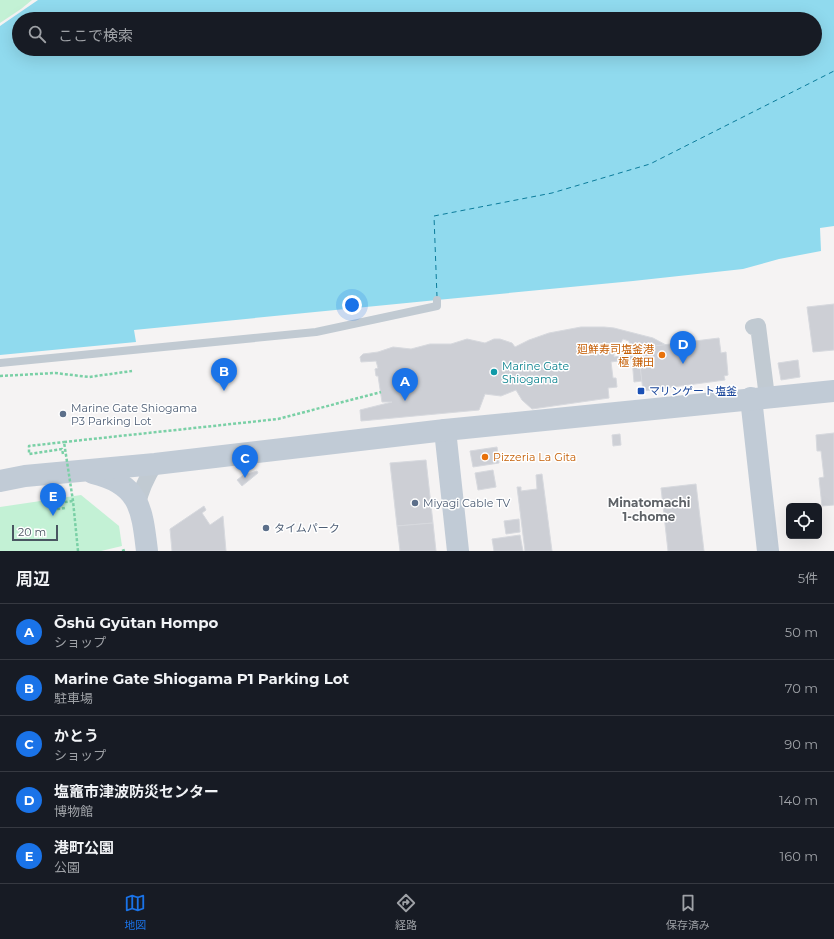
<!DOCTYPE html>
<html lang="ja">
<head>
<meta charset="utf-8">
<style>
	body { margin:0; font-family:Montserrat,"Noto Sans JP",sans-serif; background:#20242c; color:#f1f3f6 }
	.controls { position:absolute; right:12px; bottom:12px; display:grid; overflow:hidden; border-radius:6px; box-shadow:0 4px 16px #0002 }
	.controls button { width:36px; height:36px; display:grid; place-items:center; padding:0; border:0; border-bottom:1px solid #363941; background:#171b24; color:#f1f3f6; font:20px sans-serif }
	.scale { position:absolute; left:12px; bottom:10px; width:46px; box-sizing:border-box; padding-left:4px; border:2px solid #4a5661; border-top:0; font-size:11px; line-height:14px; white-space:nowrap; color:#4a5661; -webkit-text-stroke:3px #fff; paint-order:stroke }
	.you { position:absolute; left:352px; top:305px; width:14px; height:14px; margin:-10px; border:3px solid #fff; border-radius:50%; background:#1a73e8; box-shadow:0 0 0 6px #1a73e833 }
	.badge { display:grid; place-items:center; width:26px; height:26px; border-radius:50%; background:#1a73e8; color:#fff; font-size:13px; font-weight:700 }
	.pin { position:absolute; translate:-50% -33px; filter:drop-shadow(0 1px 2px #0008) }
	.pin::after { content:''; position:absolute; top:21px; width:14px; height:12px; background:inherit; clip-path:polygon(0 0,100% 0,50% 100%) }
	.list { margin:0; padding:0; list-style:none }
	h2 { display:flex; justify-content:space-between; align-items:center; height:52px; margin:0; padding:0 16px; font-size:17px }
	h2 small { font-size:13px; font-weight:400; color:#9ea1a6 }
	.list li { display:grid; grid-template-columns:26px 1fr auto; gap:12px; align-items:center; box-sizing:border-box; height:56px; padding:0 16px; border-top:1px solid #363941 }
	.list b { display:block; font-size:15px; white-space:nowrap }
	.list p { margin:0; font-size:13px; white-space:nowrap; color:#9ea1a6 }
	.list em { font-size:13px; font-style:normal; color:#9ea1a6 }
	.icon { flex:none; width:22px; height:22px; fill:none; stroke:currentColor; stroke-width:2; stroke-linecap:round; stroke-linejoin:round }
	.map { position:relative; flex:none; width:834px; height:551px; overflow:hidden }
	.search { position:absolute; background:#171b24; box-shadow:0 4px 16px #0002; left:12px; right:12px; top:12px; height:44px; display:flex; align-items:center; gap:10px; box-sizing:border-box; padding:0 14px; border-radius:22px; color:#9ea1a6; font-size:15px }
	.sheet { height:332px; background:#171b24 }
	nav { display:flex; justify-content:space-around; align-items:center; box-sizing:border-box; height:56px; border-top:1px solid #363941; background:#171b24; font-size:11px; color:#9ea1a6 }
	nav a { display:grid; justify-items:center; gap:2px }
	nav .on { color:#1a73e8 }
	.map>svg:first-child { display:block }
	.green { fill:#c3f1d5 }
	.water { fill:#90daee; fill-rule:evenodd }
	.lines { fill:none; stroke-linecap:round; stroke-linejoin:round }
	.ferry { stroke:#0c7c9b; stroke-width:1; stroke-dasharray:5 4; stroke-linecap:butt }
	.building { fill:#cdcfd5; stroke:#d7d9de; fill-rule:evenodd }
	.path { stroke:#7ad0a6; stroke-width:2.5; stroke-dasharray:3 2; stroke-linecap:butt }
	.lane { stroke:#c1cad2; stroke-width:8 }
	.street { stroke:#c1cad2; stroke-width:16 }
	.secondary { stroke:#c1cbd6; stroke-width:22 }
	.path-bridge { stroke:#7ad0a6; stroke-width:2.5; stroke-dasharray:3 2; stroke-linecap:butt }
	.food-dot { fill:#e8710a; stroke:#fff; stroke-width:1.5 }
	.culture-dot { fill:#0f9aa8; stroke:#fff; stroke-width:1.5 }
	.transit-dot { fill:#1a4fb4; stroke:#fff; stroke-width:1.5 }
	.service-dot { fill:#5c6f8a; stroke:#fff; stroke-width:1.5 }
	.labels { text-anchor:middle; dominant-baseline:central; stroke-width:3; stroke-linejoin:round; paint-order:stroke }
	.food-label { font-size:11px; fill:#c56008; stroke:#fff; text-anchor:end }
	.culture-label { font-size:11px; fill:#0d838f; stroke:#fff; text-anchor:start }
	.transit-label { font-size:11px; fill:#164399; stroke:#fff; text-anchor:start }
	.service-label { font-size:11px; fill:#4e5e75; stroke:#fff; text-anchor:start }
	.neighbourhood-label { font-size:12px; font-weight:bold; fill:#5f6368; stroke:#fff }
</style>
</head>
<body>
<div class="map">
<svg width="834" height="551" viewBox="0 0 834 551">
	<rect width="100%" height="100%" fill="#f5f3f3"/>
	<g class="green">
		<path d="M 0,0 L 32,0 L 21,9 L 0,23 Z"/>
		<path d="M 81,495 L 119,526 L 122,546 L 101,551 L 0,551 L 0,507 Z"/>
	</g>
	<path class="water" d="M 38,0 L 834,0 L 834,226 L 820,228 L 821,251 L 779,259 L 743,269 L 633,281 L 437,300 L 134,330 L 136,342 L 0,355 L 0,26 ZM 19,19 L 815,19 L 815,49 L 19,49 Z"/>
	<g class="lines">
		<path class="ferry" d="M 437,297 L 434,216 L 552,193 L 650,164 L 834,71"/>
	</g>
	<g class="building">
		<path d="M 834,304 L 834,350 L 813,352 L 807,307 Z"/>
		<path d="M 581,327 L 604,327 L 614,328 L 653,338 L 666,345 L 638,348 L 642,381 L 634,382 L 632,359 L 611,362 L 613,378 L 616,378 L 617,387 L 608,388 L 609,398 L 532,409 L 522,400 L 516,390 L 501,396 L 485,394 L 479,410 L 361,421 L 360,410 L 392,402 L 382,402 L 378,376 L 376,376 L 375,369 L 378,368 L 376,361 L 361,362 L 360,357 L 363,354 L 378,352 L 393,347 L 411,349 L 430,344 L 451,344 L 467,339 L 485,343 L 494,339 L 500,339 L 512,343 L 515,347 L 529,340 L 549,333 ZM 623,339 L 629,341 L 631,354 L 614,357 L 614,354 Z"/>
		<path d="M 719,338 L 721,353 L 726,352 L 728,375 L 724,376 L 725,380 L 643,391 L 638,348 Z"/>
		<path d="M 798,360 L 800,377 L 781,380 L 778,363 Z"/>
		<path d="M 834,433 L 834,505 L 822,506 L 819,478 L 824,477 L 821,451 L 817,451 L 816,435 Z"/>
		<path d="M 620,434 L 621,445 L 613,446 L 612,435 Z"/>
		<path d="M 497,447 L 499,463 L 473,467 L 470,451 Z"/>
		<path d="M 426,460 L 433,523 L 397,526 L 390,463 Z"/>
		<path d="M 493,470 L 496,487 L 478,490 L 475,473 Z"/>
		<path d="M 257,471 L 258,473 L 242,486 L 237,480 L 247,472 L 248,474 Z"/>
		<path d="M 542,474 L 552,551 L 525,551 L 517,487 L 521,487 L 521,491 L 537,489 L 536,475 Z"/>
		<path d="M 696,484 L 704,551 L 668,551 L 661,488 Z"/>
		<path d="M 204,506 L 206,510 L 202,513 L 210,525 L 223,516 L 226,551 L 172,551 L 170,529 Z"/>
		<path d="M 519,519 L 520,532 L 506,534 L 504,521 Z"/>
		<path d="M 433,523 L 436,551 L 400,551 L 397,526 Z"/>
		<path d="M 520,535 L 523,551 L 494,551 L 492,539 Z"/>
	</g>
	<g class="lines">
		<g class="path">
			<path d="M 0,376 L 55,373 L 89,377 L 132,371"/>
			<path d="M 63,454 L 62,449 L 29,454 L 29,446 L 64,442"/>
			<path d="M 65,508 L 51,510 L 50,504 L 73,501"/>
			<path d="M 122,551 L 125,550"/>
		</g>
		<path class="lane" d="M 0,363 L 316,332 L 437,306 L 437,300"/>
		<g class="street">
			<path d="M 753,327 L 758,326 L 767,397"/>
			<path d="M 138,504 C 141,489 147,477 155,464"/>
		</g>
		<g class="secondary">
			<path d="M 751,398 L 768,551"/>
			<path d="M 445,430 L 458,551"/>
			<path d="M 93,473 C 140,484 142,509 147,551"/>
			<path d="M 0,481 L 25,476 L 155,464 L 445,430 L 834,391"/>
		</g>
		<path class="path-bridge" d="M 78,551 L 73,501 L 64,442 L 278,419 L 381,392"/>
	</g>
	<g class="food-dot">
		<circle cx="662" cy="355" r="4"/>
		<circle cx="485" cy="457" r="4"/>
	</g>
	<circle class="culture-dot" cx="494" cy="372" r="4"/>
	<rect class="transit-dot" x="637" y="387" width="8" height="8" rx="2"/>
	<g class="service-dot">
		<circle cx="63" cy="414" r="4"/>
		<circle cx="415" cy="503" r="4"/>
		<circle cx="266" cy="528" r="4"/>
	</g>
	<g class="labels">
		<g class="food-label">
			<text x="654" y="349">廻鮮寿司塩釜港<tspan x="654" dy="13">極 鎌田</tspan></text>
			<text x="493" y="457" text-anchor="start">Pizzeria La Gita</text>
		</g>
		<g class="culture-label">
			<text x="502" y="366">Marine Gate<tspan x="502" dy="13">Shiogama</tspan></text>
		</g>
		<g class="transit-label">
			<text x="649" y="391">マリンゲート塩釜</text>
		</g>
		<g class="service-label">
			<text x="71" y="408">Marine Gate Shiogama<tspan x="71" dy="13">P3 Parking Lot</tspan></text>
			<text x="423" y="503">Miyagi Cable TV</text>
			<text x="274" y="528">タイムパーク</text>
		</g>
		<g class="neighbourhood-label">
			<text x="649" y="502">Minatomachi<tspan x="649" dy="14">1-chome</tspan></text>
		</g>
	</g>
</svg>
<div class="controls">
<button><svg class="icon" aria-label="locate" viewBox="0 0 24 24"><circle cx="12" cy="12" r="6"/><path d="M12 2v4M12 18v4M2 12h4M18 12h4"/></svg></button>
</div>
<div class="scale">20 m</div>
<div class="you"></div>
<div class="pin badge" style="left:405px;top:401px">A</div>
<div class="pin badge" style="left:224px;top:391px">B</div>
<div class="pin badge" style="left:245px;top:478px">C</div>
<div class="pin badge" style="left:683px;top:364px">D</div>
<div class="pin badge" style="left:53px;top:516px">E</div>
<div class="search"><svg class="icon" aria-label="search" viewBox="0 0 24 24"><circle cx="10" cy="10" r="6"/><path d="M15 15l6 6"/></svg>ここで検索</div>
</div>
<section class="sheet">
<h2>周辺<small>5件</small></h2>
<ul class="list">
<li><span class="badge">A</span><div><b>Ōshū Gyūtan Hompo</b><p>ショップ</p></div><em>50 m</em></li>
<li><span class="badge">B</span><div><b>Marine Gate Shiogama P1 Parking Lot</b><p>駐車場</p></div><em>70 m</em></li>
<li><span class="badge">C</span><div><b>かとう</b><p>ショップ</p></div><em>90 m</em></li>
<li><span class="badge">D</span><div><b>塩竈市津波防災センター</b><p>博物館</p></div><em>140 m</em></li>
<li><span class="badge">E</span><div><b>港町公園</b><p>公園</p></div><em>160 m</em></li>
</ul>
</section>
<nav>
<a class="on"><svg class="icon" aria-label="map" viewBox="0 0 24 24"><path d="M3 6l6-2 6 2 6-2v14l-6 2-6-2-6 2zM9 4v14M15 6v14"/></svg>地図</a>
<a><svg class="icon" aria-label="directions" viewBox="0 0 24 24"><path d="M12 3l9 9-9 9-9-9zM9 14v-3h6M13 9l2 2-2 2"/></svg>経路</a>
<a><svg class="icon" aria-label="saved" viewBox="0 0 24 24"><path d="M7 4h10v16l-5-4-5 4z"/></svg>保存済み</a>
</nav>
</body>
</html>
